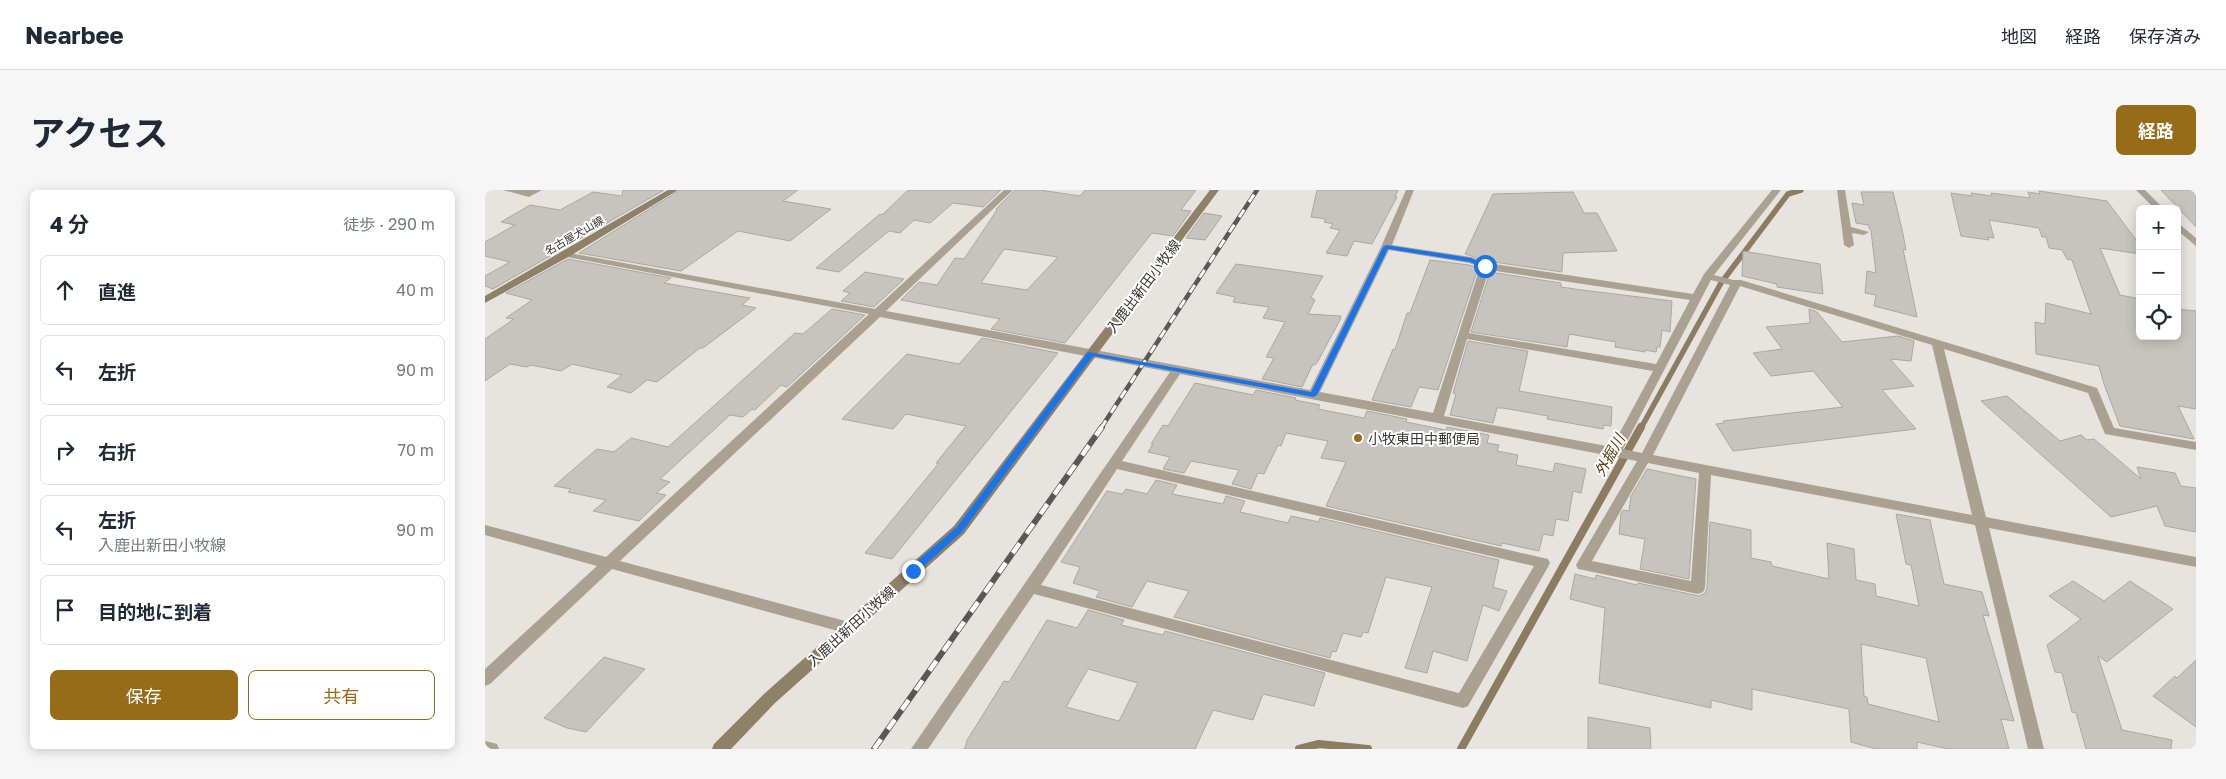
<!DOCTYPE html>
<html lang="ja">
<head>
<meta charset="utf-8">
<style>
	body { margin:0; font-family:"Golos Text","Noto Sans JP",sans-serif; background:#f6f6f7; color:#1f2937 }
	.controls { position:absolute; right:15px; top:15px; display:grid; overflow:hidden; border-radius:8px; box-shadow:0 2px 12px #0003 }
	.controls button { width:45px; height:45px; display:grid; place-items:center; padding:0; border:0; border-bottom:1px solid #e0e1e3; background:#fff; color:#1f2937; font:25px sans-serif }
	.stop { position:absolute; width:15px; height:15px; margin:-11px; border:4px solid #1a73e8; border-radius:50%; background:#fff }
	.stop.end { background:#1a73e8; border-color:#fff; box-shadow:0 1px 5px #0008 }
	.list { margin:0; padding:0; list-style:none }
	h2 { display:flex; justify-content:space-between; align-items:center; height:65px; margin:0; padding:0 20px; font-size:21px }
	h2 small { font-size:16px; font-weight:400; color:#747a83 }
	.list li { display:grid; grid-template-columns:32px 1fr auto; gap:15px; align-items:center; box-sizing:border-box; height:70px; margin:0 10px 10px; padding:0 10px; border:1px solid #e0e1e3; border-radius:8px }
	.list b { display:block; font-size:19px; white-space:nowrap }
	.list p { margin:0; font-size:16px; white-space:nowrap; color:#747a83 }
	.list em { font-size:16px; font-style:normal; color:#747a83 }
	.actions { display:flex; gap:10px; padding:15px 20px }
	.actions a { flex:1; padding:11px 0; border:1px solid #966c18; border-radius:8px; text-align:center; font-size:18px; color:#966c18 }
	.actions .main { background:#966c18; color:#fff }
	.icon { flex:none; width:28px; height:28px; fill:none; stroke:currentColor; stroke-width:2; stroke-linecap:round; stroke-linejoin:round }
	.map { position:relative; flex:none; width:1711px; height:559px; overflow:hidden; border-radius:8px }
	header { display:flex; align-items:center; gap:30px; box-sizing:border-box; height:70px; padding:0 25px; background:#fff; border-bottom:1px solid #e0e1e3 }
	header strong { font-size:24px }
	nav { display:flex; gap:28px; margin-inline-start:auto; font-size:18px }
	.intro { display:flex; align-items:center; justify-content:space-between; box-sizing:border-box; height:120px; padding:0 30px }
	h1 { margin:0; font-size:35px }
	.button { padding:12px 22px; border-radius:8px; background:#966c18; color:#fff; font-size:18px; font-weight:700 }
	main { display:flex; gap:30px; padding:0 30px }
	aside { flex:1; background:#fff; border-radius:8px; box-shadow:0 2px 12px #0003 }
	.map>svg:first-child { display:block }
	.lines { fill:none; stroke-linecap:round; stroke-linejoin:round }
	.stream-far1 { stroke:#8c7c62; stroke-width:5.5 }
	.stream { stroke:#8c7c62; stroke-width:8 }
	.building { fill:#c7c4bf; stroke:#aba7a3; fill-rule:evenodd }
	.minor { fill:#aba191; fill-rule:evenodd }
	.tertiary { fill:#aba191; fill-rule:evenodd }
	.secondary { fill:#8f8068; fill-rule:evenodd }
	.rail-far1-casing { stroke:#595855; stroke-width:4.5 }
	.rail-casing { stroke:#595855; stroke-width:6 }
	.rail-far1 { stroke:#fff; stroke-width:3; stroke-dasharray:9; stroke-linecap:butt }
	.rail { stroke:#fff; stroke-width:4.5; stroke-dasharray:12; stroke-linecap:butt }
	.route { fill:#1a73e8 }
	.poi-dot { fill:#966c18; stroke:#fff; stroke-width:2 }
	.labels { text-anchor:middle; dominant-baseline:central; stroke-width:4; stroke-linejoin:round; paint-order:stroke }
	.far-street-label { font-size:11px; fill:#373634; stroke:#fff }
	.street-label { font-size:14px; fill:#373634; stroke:#fff }
	.poi-label { font-size:14px; fill:#373634; stroke:#fff; text-anchor:start }
	.water-label { font-size:15px; font-style:italic; fill:#594113; stroke:#fff }
</style>
</head>
<body>
<header>
<strong>Nearbee</strong>
<nav><a>地図</a><a>経路</a><a>保存済み</a></nav>
</header>
<div class="intro"><h1>アクセス</h1><a class="button">経路</a></div>
<main>
<aside>
<h2>4 分<small>徒歩 · 290 m</small></h2>
<ul class="list">
<li><svg class="icon" aria-label="ahead" viewBox="0 0 24 24"><path d="M12 20V5M6 11l6-6 6 6"/></svg><div><b>直進</b></div><em>40 m</em></li>
<li><svg class="icon" aria-label="left" viewBox="0 0 24 24"><path d="M17 20v-9H6M10 6l-5 5 5 5"/></svg><div><b>左折</b></div><em>90 m</em></li>
<li><svg class="icon" aria-label="right" viewBox="0 0 24 24"><path d="M7 20v-9h11M14 6l5 5-5 5"/></svg><div><b>右折</b></div><em>70 m</em></li>
<li><svg class="icon" aria-label="left" viewBox="0 0 24 24"><path d="M17 20v-9H6M10 6l-5 5 5 5"/></svg><div><b>左折</b><p>入鹿出新田小牧線</p></div><em>90 m</em></li>
<li><svg class="icon" aria-label="arrive" viewBox="0 0 24 24"><path d="M6 21V4h12l-3 4 3 4H6"/></svg><div><b>目的地に到着</b></div></li>
</ul>
<div class="actions"><a class="main">保存</a><a>共有</a></div>
</aside>
<div class="map">
<svg width="1711" height="559" viewBox="0 0 1711 559">
	<rect width="100%" height="100%" fill="#e7e4df"/>
	<g class="lines">
		<path class="stream-far1" d="M 1156,238 L 1236,93 L 1303,4 L 1316,0"/>
		<g class="stream">
			<path d="M 814,559 L 834,554 L 883,559"/>
			<path d="M 976,559 L 1156,237"/>
		</g>
	</g>
	<g class="building">
		<path d="M 138,0 L 179,0 L 8,99 L 0,96 L 0,86 L 25,72 L 0,66 L 0,52 L 30,35 L 16,32 L 45,15 L 75,20 L 108,2 L 137,6 Z"/>
		<path d="M 195,0 L 313,0 L 298,11 L 346,19 L 305,51 L 253,41 L 196,81 L 94,63 Z"/>
		<path d="M 427,0 L 516,0 L 498,17 L 468,13 L 445,33 L 429,30 L 415,43 L 404,41 L 354,82 L 331,78 L 395,24 L 397,25 L 422,1 Z"/>
		<path d="M 530,0 L 555,0 L 595,6 L 600,0 L 711,0 L 696,20 L 706,21 L 688,46 L 667,43 L 580,153 L 506,139 L 515,129 L 416,110 L 434,92 L 452,95 L 470,68 L 479,69 L 512,20 L 511,19 ZM 520,59 L 573,67 L 542,100 L 496,93 L 517,62 Z"/>
		<path d="M 832,0 L 913,0 L 910,7 L 912,7 L 887,54 L 869,51 L 862,66 L 841,63 L 855,40 L 845,38 L 848,34 L 839,32 L 841,29 L 826,27 Z"/>
		<path d="M 1676,0 L 1711,0 L 1711,37 Z"/>
		<path d="M 1554,1 L 1622,11 L 1655,55 L 1655,64 L 1615,58 L 1635,105 L 1655,109 L 1655,146 L 1692,146 L 1692,119 L 1711,121 L 1711,219 L 1693,216 L 1709,249 L 1635,236 L 1619,194 L 1614,176 L 1551,164 L 1550,132 L 1560,134 L 1561,113 L 1606,124 L 1587,70 L 1582,69 L 1577,60 L 1564,58 L 1561,47 L 1557,47 L 1554,38 L 1504,30 L 1509,48 L 1503,47 L 1504,50 L 1476,46 L 1466,3 L 1487,6 L 1486,3 L 1507,6 L 1506,3 L 1545,8 L 1543,2 L 1555,4 Z"/>
		<path d="M 1088,2 L 1099,23 L 1112,23 L 1132,61 L 1078,63 L 1077,82 L 1002,71 L 980,64 L 1008,4 Z"/>
		<path d="M 1376,2 L 1408,2 L 1418,44 L 1421,60 L 1418,59 L 1432,127 L 1389,116 L 1391,105 L 1380,103 L 1382,81 L 1391,83 L 1386,41 L 1383,35 L 1371,33 L 1367,13 L 1379,15 Z"/>
		<path d="M 719,23 L 737,26 L 720,50 L 701,48 Z"/>
		<path d="M 1258,61 L 1335,74 L 1338,104 L 1292,97 L 1292,94 L 1257,86 Z"/>
		<path d="M 83,69 L 186,88 L 179,93 L 265,108 L 257,115 L 271,118 L 218,158 L 215,158 L 172,192 L 162,190 L 146,203 L 122,197 L 137,185 L 87,174 L 76,181 L 46,175 L 42,177 L 25,174 L 0,191 L 0,149 L 29,129 L 21,128 L 47,110 L 21,103 Z"/>
		<path d="M 945,70 L 984,75 L 993,78 L 953,200 L 934,197 L 926,217 L 887,210 L 908,159 L 910,160 L 922,123 L 925,123 Z"/>
		<path d="M 751,74 L 838,86 L 826,107 L 830,110 L 823,124 L 856,126 L 855,130 L 833,171 L 830,175 L 828,174 L 817,197 L 777,189 L 789,168 L 781,167 L 800,132 L 778,128 L 784,117 L 748,112 L 750,107 L 731,103 Z"/>
		<path d="M 380,82 L 419,89 L 389,117 L 356,111 L 365,103 L 358,101 Z"/>
		<path d="M 1005,82 L 1076,93 L 1076,97 L 1097,100 L 1187,111 L 1185,142 L 1177,140 L 1175,157 L 1172,157 L 1171,162 L 1160,160 L 1160,162 L 1130,157 L 1131,152 L 1084,144 L 1082,157 L 986,142 Z"/>
		<path d="M 347,119 L 380,125 L 302,197 L 296,195 L 270,220 L 267,219 L 258,227 L 245,225 L 175,289 L 185,292 L 171,303 L 181,305 L 154,331 L 108,321 L 121,310 L 83,302 L 86,299 L 69,296 L 112,259 L 129,262 L 146,248 L 183,257 L 310,143 L 318,144 Z"/>
		<path d="M 1324,119 L 1332,122 L 1357,152 L 1413,146 L 1429,151 L 1426,171 L 1405,169 L 1429,196 L 1397,200 L 1431,239 L 1248,261 L 1231,234 L 1239,233 L 1238,231 L 1358,217 L 1328,181 L 1286,186 L 1268,163 L 1297,159 L 1281,137 L 1325,133 Z"/>
		<path d="M 497,148 L 573,163 L 407,369 L 380,363 L 454,273 L 451,273 L 481,236 L 421,224 L 408,239 L 357,229 L 422,164 L 474,174 Z"/>
		<path d="M 983,151 L 1043,161 L 1034,201 L 1127,217 L 1126,236 L 1119,235 L 1118,239 L 1062,229 L 1063,226 L 1018,218 L 1012,218 L 1008,233 L 965,225 L 971,204 L 968,203 Z"/>
		<path d="M 710,193 L 768,205 L 771,200 L 811,208 L 810,210 L 835,215 L 833,219 L 879,228 L 882,221 L 922,229 L 921,232 L 961,240 L 962,237 L 1004,245 L 1002,253 L 1014,255 L 1012,261 L 1033,265 L 1031,275 L 1068,282 L 1070,273 L 1101,279 L 1096,303 L 1088,301 L 1083,331 L 1071,329 L 1068,346 L 1058,344 L 1054,361 L 1017,353 L 1016,356 L 841,316 L 861,272 L 836,268 L 843,251 L 801,243 L 796,256 L 793,255 L 779,284 L 773,283 L 766,299 L 747,294 L 754,280 L 706,271 L 699,283 L 678,279 L 685,267 L 663,262 L 668,254 L 666,254 L 678,235 L 683,236 Z"/>
		<path d="M 1522,206 L 1575,251 L 1596,245 L 1602,250 L 1609,249 L 1656,289 L 1652,277 L 1690,283 L 1696,296 L 1711,298 L 1711,342 L 1680,336 L 1672,316 L 1626,327 L 1496,211 Z"/>
		<path d="M 1162,279 L 1211,289 L 1204,389 L 1155,379 L 1160,349 L 1134,344 L 1136,323 L 1138,320 L 1144,321 L 1146,306 Z"/>
		<path d="M 671,290 L 692,295 L 687,304 L 738,314 L 741,306 L 760,311 L 755,322 L 803,333 L 806,326 L 834,332 L 835,328 L 1014,370 L 1008,397 L 1022,401 L 1014,421 L 998,415 L 982,471 L 948,461 L 942,483 L 920,478 L 947,397 L 901,387 L 883,443 L 878,442 L 876,447 L 858,443 L 851,462 L 847,461 L 845,468 L 689,427 L 704,401 L 662,391 L 647,417 L 611,407 L 615,401 L 588,393 L 595,377 L 576,372 L 622,301 L 637,304 L 641,299 L 662,304 Z"/>
		<path d="M 1411,324 L 1445,330 L 1459,394 L 1497,402 L 1504,426 L 1498,425 L 1529,531 L 1516,529 L 1524,559 L 1463,559 L 1432,552 L 1432,559 L 1391,559 L 1366,552 L 1364,519 L 1267,499 L 1267,520 L 1226,510 L 1226,518 L 1114,493 L 1120,418 L 1085,409 L 1090,384 L 1110,389 L 1111,385 L 1152,395 L 1153,393 L 1214,406 L 1220,403 L 1222,398 L 1225,332 L 1266,340 L 1266,368 L 1286,372 L 1287,376 L 1344,389 L 1342,353 L 1369,359 L 1371,390 L 1390,394 L 1391,406 L 1434,416 L 1426,375 L 1421,374 ZM 1376,454 L 1441,468 L 1454,532 L 1383,514 L 1382,507 L 1379,506 Z"/>
		<path d="M 1588,391 L 1619,411 L 1645,391 L 1688,419 L 1622,472 L 1613,466 L 1637,540 L 1687,550 L 1686,559 L 1601,559 L 1591,523 L 1587,522 L 1577,483 L 1570,482 L 1562,455 L 1596,429 L 1564,406 Z"/>
		<path d="M 603,420 L 639,430 L 636,435 L 678,445 L 680,441 L 840,483 L 829,516 L 778,504 L 768,530 L 728,520 L 710,559 L 479,559 L 482,553 L 481,552 L 519,491 L 524,492 L 562,430 L 592,438 ZM 603,479 L 653,493 L 634,531 L 581,517 Z"/>
		<path d="M 119,467 L 160,479 L 101,542 L 82,538 L 59,528 Z"/>
		<path d="M 1711,470 L 1711,537 L 1668,506 L 1690,486 L 1692,488 Z"/>
		<path d="M 1103,527 L 1165,538 L 1166,559 L 1103,559 Z"/>
	</g>
	<g class="lines">
		<g class="minor">
			<path d="M 18,0 L 57,0 L 44,7 Z"/>
			<path d="M 519,0 L 528,0 L 401,121 L 825,200 L 896,57 L 921,0 L 929,0 L 907,55 L 986,67 L 1002,73 L 1208,104 L 1219,84 L 1287,0 L 1296,0 L 1229,85 L 1248,90 L 1256,90 L 1612,198 L 1629,238 L 1711,252 L 1711,260 L 1620,244 L 1603,203 L 1459,159 L 1501,327 L 1711,367 L 1711,377 L 1504,338 L 1559,559 L 1543,559 L 1490,335 L 1226,285 L 1220,398 L 1218,402 L 1213,404 L 1098,380 L 1093,379 L 1091,375 L 1152,271 L 695,184 L 637,271 L 1063,369 L 1065,373 L 1063,377 L 983,516 L 978,518 L 549,404 L 443,559 L 426,559 L 685,182 L 395,127 L 135,371 L 364,432 L 369,434 L 371,438 L 369,442 L 364,444 L 127,379 L 5,494 L 0,496 L 0,479 L 112,376 L 0,345 L 0,335 L 121,367 L 384,124 L 82,67 L 79,66 L 79,62 L 390,119 ZM 904,60 L 984,73 L 995,77 L 948,223 L 835,202 ZM 1004,80 L 1205,110 L 1171,174 L 984,143 ZM 1226,90 L 1245,95 L 1157,263 L 1138,259 ZM 1255,96 L 1447,155 L 1487,325 L 1168,265 ZM 982,149 L 1168,181 L 1127,257 L 959,226 ZM 1163,273 L 1214,283 L 1206,391 L 1107,371 ZM 632,279 L 1049,376 L 974,503 L 556,395 Z"/>
			<path d="M 1352,0 L 1360,0 L 1366,37 L 1384,42 L 1379,45 L 1367,43 L 1369,55 L 1364,58 L 1359,55 Z"/>
			<path d="M 0,551 L 12,554 L 14,559 L 0,559 Z"/>
		</g>
		<g class="tertiary">
			<path d="M 1651,0 L 1660,0 L 1679,19 L 1670,19 Z"/>
			<path d="M 1692,32 L 1711,48 L 1711,56 L 1692,40 Z"/>
		</g>
		<g class="secondary">
			<path d="M 183,0 L 193,0 L 85,66 L 0,113 L 0,106 Z"/>
			<path d="M 725,0 L 734,0 L 479,344 L 290,513 L 246,559 L 227,559 L 229,554 L 280,503 L 469,336 Z"/>
		</g>
		<defs>
			<path id="rail-far1" d="M 616,238 L 772,0"/>
			<path id="rail" d="M 389,559 L 617,237"/>
		</defs>
		<use href="#rail-far1" class="rail-far1-casing"/>
		<use href="#rail" class="rail-casing"/>
		<use href="#rail-far1" class="rail-far1"/>
		<use href="#rail" class="rail"/>
	</g>
	<path class="route" d="M 901,55 L 986,68 L 1003,76 L 1000,78 L 985,72 L 903,59 L 832,205 L 828,207 L 608,166 L 477,342 L 431,383 L 424,383 L 424,378 L 471,338 L 603,162 L 826,202 L 898,57 Z"/>
	<circle class="poi-dot" cx="873" cy="248" r="5"/>
	<g class="labels">
		<g class="far-street-label">
			<text transform="translate(89 45) rotate(-30)">名古屋犬山線</text>
		</g>
		<g class="street-label">
			<text transform="translate(658 96) rotate(-53)">入鹿出新田小牧線</text>
			<text transform="translate(366 436) rotate(-42)">入鹿出新田小牧線</text>
		</g>
		<g class="poi-label">
			<text x="883" y="248">小牧東田中郵便局</text>
		</g>
		<g class="water-label">
			<text transform="translate(1124 265) rotate(-61)">外掘川</text>
		</g>
	</g>
</svg>
<div class="controls">
<button>+</button>
<button>−</button>
<button><svg class="icon" aria-label="locate" viewBox="0 0 24 24"><circle cx="12" cy="12" r="6"/><path d="M12 2v4M12 18v4M2 12h4M18 12h4"/></svg></button>
</div>
<div class="stop" style="left:1000px;top:76px"></div>
<div class="stop end" style="left:428px;top:381px"></div>
</div>
</main>
</body>
</html>
